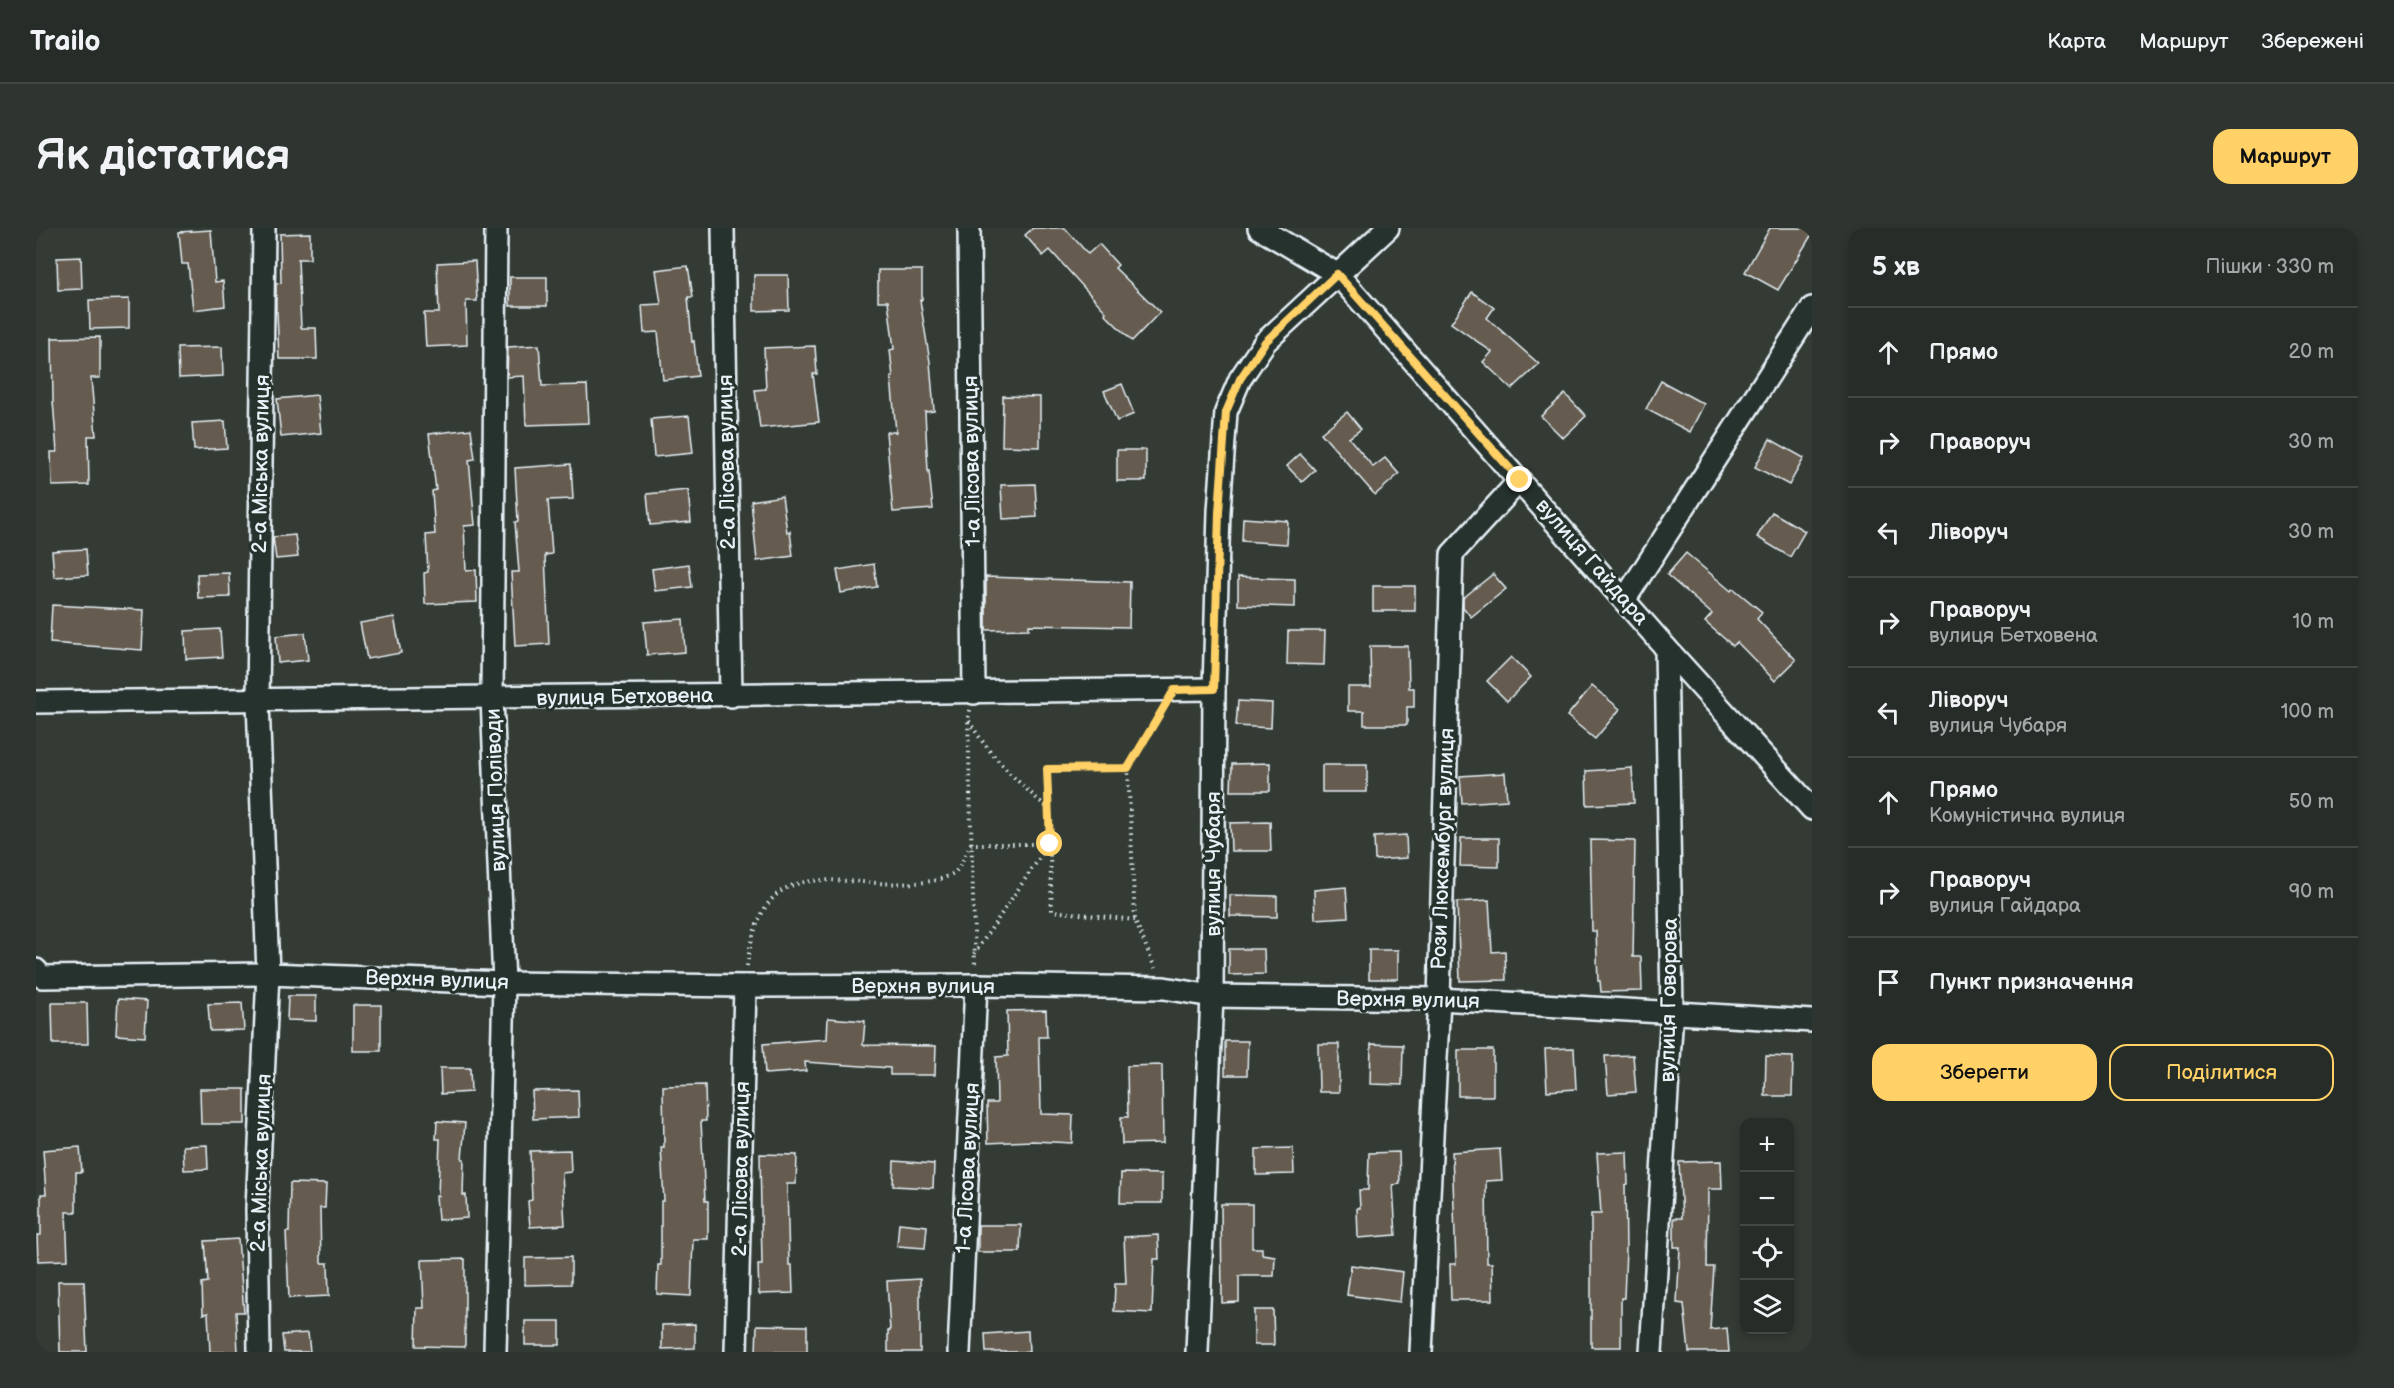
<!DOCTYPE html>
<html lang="uk">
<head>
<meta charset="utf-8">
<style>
	body { margin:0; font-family:"Balsamiq Sans",sans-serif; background:#2e342f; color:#f1f3f6 }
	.controls { position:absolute; right:18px; bottom:18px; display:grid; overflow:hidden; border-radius:12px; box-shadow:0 3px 9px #0003 }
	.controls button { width:54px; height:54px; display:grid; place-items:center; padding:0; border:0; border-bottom:2px solid #424844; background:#262c27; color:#f1f3f6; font:30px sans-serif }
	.stop { position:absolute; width:18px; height:18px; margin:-14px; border:4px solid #ffd166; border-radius:50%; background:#fff }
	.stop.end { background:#ffd166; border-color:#fff; box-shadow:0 2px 6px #0008 }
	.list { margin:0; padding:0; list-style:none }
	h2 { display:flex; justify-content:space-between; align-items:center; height:78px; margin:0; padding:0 24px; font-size:26px }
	h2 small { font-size:20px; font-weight:400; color:#a4a7a7 }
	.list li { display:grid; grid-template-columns:39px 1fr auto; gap:18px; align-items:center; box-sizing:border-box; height:90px; padding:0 24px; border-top:2px solid #424844 }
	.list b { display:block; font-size:22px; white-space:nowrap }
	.list p { margin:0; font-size:20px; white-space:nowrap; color:#a4a7a7 }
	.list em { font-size:20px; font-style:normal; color:#a4a7a7 }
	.actions { display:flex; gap:12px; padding:18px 24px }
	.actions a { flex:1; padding:14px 0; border:2px solid #ffd166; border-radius:18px; text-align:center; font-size:21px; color:#ffd166 }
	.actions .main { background:#ffd166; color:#111 }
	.icon { flex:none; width:33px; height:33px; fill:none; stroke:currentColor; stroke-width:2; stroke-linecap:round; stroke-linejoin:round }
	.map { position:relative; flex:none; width:1776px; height:1124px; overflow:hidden; border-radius:18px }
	header { display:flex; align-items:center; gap:36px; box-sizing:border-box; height:84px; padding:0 30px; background:#262c27; border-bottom:2px solid #424844 }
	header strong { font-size:28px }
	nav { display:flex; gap:33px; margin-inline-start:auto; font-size:21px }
	.intro { display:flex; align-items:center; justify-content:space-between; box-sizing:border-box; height:144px; padding:0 36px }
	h1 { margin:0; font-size:42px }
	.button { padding:15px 27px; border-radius:18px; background:#ffd166; color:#111; font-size:21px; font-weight:700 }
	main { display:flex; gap:36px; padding:0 36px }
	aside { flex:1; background:#262c27; border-radius:18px; box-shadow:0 3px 9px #0003 }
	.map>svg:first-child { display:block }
	.building { fill:#655b4f; stroke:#e8f1f8; stroke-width:1.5 }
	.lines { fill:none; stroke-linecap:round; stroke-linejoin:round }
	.minor-casing { stroke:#e8f1f8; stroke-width:26 }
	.path { stroke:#e8f1f8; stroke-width:4; stroke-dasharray:1.5 4.5; stroke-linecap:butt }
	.minor { stroke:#26332d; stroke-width:21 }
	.route { stroke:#ffd166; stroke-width:8 }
	.labels { text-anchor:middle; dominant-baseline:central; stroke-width:6; stroke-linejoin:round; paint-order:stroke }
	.street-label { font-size:21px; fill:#e8f1f8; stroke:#26332d }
</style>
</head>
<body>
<header>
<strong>Trailo</strong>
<nav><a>Карта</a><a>Маршрут</a><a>Збережені</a></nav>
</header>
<div class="intro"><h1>Як дістатися</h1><a class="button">Маршрут</a></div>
<main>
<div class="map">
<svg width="1776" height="1124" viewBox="0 0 1776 1124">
	<rect width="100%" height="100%" fill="#333b34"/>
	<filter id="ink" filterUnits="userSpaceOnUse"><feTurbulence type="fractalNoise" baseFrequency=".0167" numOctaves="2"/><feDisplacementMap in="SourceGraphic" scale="12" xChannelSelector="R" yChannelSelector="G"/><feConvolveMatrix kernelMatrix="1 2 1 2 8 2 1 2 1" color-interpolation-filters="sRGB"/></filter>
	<g filter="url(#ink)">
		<g class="building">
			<path d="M 997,0 L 1029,0 L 1052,26 L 1063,16 L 1082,37 L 1079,40 L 1124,84 L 1096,113 L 1069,86 L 1070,84 L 1014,22 L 1007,28 L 989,7 Z"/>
			<path d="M 1734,0 L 1776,0 L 1776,6 L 1742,62 L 1709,44 Z"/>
			<path d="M 175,2 L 179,54 L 187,53 L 189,78 L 157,82 L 152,36 L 146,36 L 143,4 Z"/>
			<path d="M 274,5 L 274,31 L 262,31 L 265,100 L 280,100 L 281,131 L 243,131 L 241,84 L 240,84 L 240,56 L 245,55 L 244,6 Z"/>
			<path d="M 45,29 L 46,61 L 22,62 L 21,30 Z"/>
			<path d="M 439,33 L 441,73 L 430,73 L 431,117 L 390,119 L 388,85 L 403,85 L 401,35 Z"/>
			<path d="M 652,38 L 657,69 L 652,69 L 656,114 L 658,113 L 662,148 L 627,152 L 622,104 L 608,105 L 606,77 L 625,76 L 620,42 Z"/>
			<path d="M 842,42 L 886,42 L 886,72 L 884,72 L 894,134 L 898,183 L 889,184 L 892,243 L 893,243 L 897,281 L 857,284 L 850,204 L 860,204 L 855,149 L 857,149 L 854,122 L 858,121 L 852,73 L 842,73 Z"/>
			<path d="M 718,47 L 752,47 L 753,82 L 718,83 Z"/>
			<rect x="474" y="49" width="37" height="29"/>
			<path d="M 1436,64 L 1458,80 L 1451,90 L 1503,136 L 1476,161 L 1447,134 L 1456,124 L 1415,95 Z"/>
			<path d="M 93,71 L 93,100 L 54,101 L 53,72 Z"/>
			<path d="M 64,109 L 64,150 L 55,150 L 60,208 L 52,208 L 53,257 L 16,258 L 15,224 L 21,224 L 17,173 L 16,110 Z"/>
			<path d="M 503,117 L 506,158 L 551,157 L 553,195 L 490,197 L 488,148 L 471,149 L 472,119 Z"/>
			<path d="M 779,118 L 781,146 L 777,146 L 783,194 L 724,200 L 719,162 L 730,161 L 728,120 Z"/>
			<path d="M 186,119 L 187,148 L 143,150 L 142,120 Z"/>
			<path d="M 1625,153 L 1668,176 L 1654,204 L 1610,181 Z"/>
			<path d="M 1086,156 L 1098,186 L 1081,193 L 1068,163 Z"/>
			<path d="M 1529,166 L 1550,188 L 1527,210 L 1505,188 Z"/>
			<path d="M 281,167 L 285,205 L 245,209 L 241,171 Z"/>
			<path d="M 967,168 L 1004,169 L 1004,219 L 966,218 Z"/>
			<path d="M 1311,184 L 1325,201 L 1313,210 L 1337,239 L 1349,230 L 1363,246 L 1339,267 L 1285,205 Z"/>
			<path d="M 653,188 L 657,225 L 618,229 L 615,191 Z"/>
			<path d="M 189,193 L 191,220 L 158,222 L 156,195 Z"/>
			<path d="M 435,201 L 439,231 L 433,232 L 439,297 L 428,298 L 430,343 L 440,342 L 441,374 L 389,376 L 388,345 L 392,344 L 390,307 L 399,306 L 396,263 L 400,262 L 393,206 Z"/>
			<path d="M 1734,211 L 1768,230 L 1753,257 L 1719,239 Z"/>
			<rect x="1081" y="222" width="29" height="31"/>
			<path d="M 1264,226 L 1279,242 L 1266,254 L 1251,238 Z"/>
			<path d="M 535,236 L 537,271 L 512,272 L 516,326 L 509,327 L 513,416 L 479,418 L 475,344 L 483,344 L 479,294 L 482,293 L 479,240 Z"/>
			<path d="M 999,256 L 1001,289 L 967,291 L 965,257 Z"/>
			<path d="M 652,262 L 655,294 L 614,297 L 611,266 Z"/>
			<path d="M 746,268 L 751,304 L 754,303 L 757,328 L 721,333 L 715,273 Z"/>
			<path d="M 1736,284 L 1769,303 L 1754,329 L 1721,309 Z"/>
			<path d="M 1207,290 L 1252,293 L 1251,316 L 1206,313 Z"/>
			<path d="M 259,307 L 262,329 L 240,331 L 237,309 Z"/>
			<path d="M 50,321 L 52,347 L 18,349 L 16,323 Z"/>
			<path d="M 1650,325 L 1695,363 L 1697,360 L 1726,384 L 1721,391 L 1760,432 L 1739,453 L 1701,414 L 1697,418 L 1669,394 L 1676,386 L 1631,347 Z"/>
			<path d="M 653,336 L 656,359 L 619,363 L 616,341 Z"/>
			<path d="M 838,336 L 841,359 L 805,365 L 801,342 Z"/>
			<path d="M 193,345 L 194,369 L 162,370 L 161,346 Z"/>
			<path d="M 1457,346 L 1470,361 L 1435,389 L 1427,379 L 1427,370 Z"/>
			<path d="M 950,349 L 1094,354 L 1093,399 L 993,397 L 993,401 L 950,402 Z"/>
			<path d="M 1202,349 L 1259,351 L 1259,379 L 1202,377 Z"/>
			<rect x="1337" y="358" width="42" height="25"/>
			<path d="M 16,377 L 108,382 L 106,422 L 14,415 Z"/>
			<path d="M 358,389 L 365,425 L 331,431 L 324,395 Z"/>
			<path d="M 647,391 L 649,424 L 611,427 L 608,394 Z"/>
			<path d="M 184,401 L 186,429 L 150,431 L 149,403 Z"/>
			<path d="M 1252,403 L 1289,403 L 1288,437 L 1251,436 Z"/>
			<path d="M 269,405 L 272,432 L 242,435 L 240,408 Z"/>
			<path d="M 1334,418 L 1372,418 L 1373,460 L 1378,460 L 1378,479 L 1371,479 L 1371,497 L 1328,497 L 1328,483 L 1312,483 L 1312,459 L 1335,459 Z"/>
			<path d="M 1475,429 L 1495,449 L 1471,473 L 1451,453 Z"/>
			<path d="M 1556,458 L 1584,481 L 1559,511 L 1531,488 Z"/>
			<path d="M 1202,473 L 1236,475 L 1235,500 L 1200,498 Z"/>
			<path d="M 1234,535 L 1234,563 L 1195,563 L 1196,536 Z"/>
			<rect x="1286" y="537" width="45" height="27"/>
			<path d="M 1596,540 L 1598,575 L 1551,577 L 1550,543 Z"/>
			<path d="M 1469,545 L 1471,572 L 1426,575 L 1424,548 Z"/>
			<path d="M 1234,594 L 1235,623 L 1195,623 L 1194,595 Z"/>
			<path d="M 1370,607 L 1371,630 L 1339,632 L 1338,609 Z"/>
			<path d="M 1425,610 L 1463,610 L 1463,639 L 1424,638 Z"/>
			<path d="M 1554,612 L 1599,613 L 1597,729 L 1605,729 L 1606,763 L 1565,764 L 1564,753 L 1562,753 L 1560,703 L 1556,703 Z"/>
			<path d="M 1310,659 L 1312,689 L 1279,691 L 1278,662 Z"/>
			<path d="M 1194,667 L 1241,668 L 1241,689 L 1194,688 Z"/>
			<path d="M 1453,672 L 1456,724 L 1469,723 L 1470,752 L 1424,753 L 1421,674 Z"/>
			<path d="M 1193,721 L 1228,721 L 1229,746 L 1193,747 Z"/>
			<rect x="1333" y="722" width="29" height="29"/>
			<path d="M 252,768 L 280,768 L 280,793 L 251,792 Z"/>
			<path d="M 82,771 L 111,773 L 109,809 L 80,807 Z"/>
			<path d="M 16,775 L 51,775 L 52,816 L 17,816 Z"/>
			<path d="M 206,775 L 208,802 L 174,803 L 172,776 Z"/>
			<rect x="317" y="777" width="28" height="46"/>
			<path d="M 1010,782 L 1011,809 L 1003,809 L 1005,886 L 1037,887 L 1036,915 L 997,913 L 952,915 L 951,875 L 961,875 L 960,829 L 972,828 L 971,783 Z"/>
			<path d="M 792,790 L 829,793 L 827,817 L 900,818 L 899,847 L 854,847 L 854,840 L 769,834 L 770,843 L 729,846 L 727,816 L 791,811 Z"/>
			<path d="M 1189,813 L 1212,813 L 1211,847 L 1189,847 Z"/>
			<path d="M 1282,816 L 1303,816 L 1303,864 L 1283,864 Z"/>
			<path d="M 1335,816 L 1367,817 L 1366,857 L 1334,856 Z"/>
			<path d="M 1538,820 L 1540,861 L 1511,863 L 1509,821 Z"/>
			<rect x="1422" y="822" width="35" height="46"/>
			<path d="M 1597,827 L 1600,864 L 1572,866 L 1569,828 Z"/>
			<path d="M 1730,828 L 1757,829 L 1756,868 L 1729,868 Z"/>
			<path d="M 1126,837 L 1127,915 L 1086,916 L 1085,889 L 1092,889 L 1091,838 Z"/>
			<path d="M 404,840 L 434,840 L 435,864 L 405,866 Z"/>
			<path d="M 669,857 L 670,893 L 665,893 L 669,973 L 672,973 L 672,1011 L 657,1011 L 655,1068 L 621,1066 L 622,1037 L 625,1037 L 625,973 L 628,973 L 625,919 L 628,919 L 627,858 Z"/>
			<path d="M 164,861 L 209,861 L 209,896 L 165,896 Z"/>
			<path d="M 542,862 L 543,889 L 497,891 L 496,863 Z"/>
			<path d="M 401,893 L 429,895 L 426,931 L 428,931 L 427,967 L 430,967 L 431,990 L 402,992 L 400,968 L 402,968 L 404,911 L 400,911 Z"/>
			<path d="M 171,917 L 172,941 L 148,942 L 147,918 Z"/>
			<path d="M 44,919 L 46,944 L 40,944 L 40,984 L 30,984 L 32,1032 L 2,1033 L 1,1007 L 5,1007 L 5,966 L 10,966 L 7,922 Z"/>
			<path d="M 1257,920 L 1258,946 L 1220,947 L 1220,921 Z"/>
			<path d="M 1464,921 L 1466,952 L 1450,953 L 1451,1035 L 1456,1035 L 1457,1072 L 1415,1072 L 1414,1036 L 1420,1036 L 1416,924 Z"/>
			<path d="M 534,922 L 535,944 L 526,945 L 529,997 L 494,999 L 492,973 L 496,972 L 494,923 Z"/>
			<path d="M 1363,924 L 1364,956 L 1357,957 L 1360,1007 L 1322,1010 L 1321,980 L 1324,980 L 1323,962 L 1332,962 L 1333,925 Z"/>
			<path d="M 1591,924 L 1592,956 L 1589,957 L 1590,1021 L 1588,1070 L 1585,1070 L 1585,1119 L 1555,1119 L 1555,986 L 1565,986 L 1561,925 Z"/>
			<path d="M 724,926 L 761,927 L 760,956 L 751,956 L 753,1037 L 756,1037 L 757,1065 L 723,1066 L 722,1037 L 726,1037 Z"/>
			<path d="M 858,933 L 898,936 L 897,960 L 857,958 Z"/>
			<path d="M 1685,933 L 1686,961 L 1672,961 L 1671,1039 L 1678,1039 L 1674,1102 L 1691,1100 L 1693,1124 L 1653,1124 L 1648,1076 L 1641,1075 L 1644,1019 L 1638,1019 L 1638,990 L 1646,990 L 1643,934 Z"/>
			<path d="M 1085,945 L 1126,946 L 1126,975 L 1084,975 Z"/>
			<path d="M 254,955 L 290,956 L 289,980 L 284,980 L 285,1035 L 292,1035 L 293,1068 L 253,1070 L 250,1004 L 253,1004 Z"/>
			<path d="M 1185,976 L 1216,976 L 1216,1020 L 1226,1020 L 1226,1026 L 1239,1028 L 1238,1048 L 1203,1048 L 1203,1074 L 1186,1075 Z"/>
			<path d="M 863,995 L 891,998 L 889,1020 L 861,1018 Z"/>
			<path d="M 942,997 L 985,997 L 984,1024 L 942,1024 Z"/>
			<path d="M 1122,1007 L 1123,1031 L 1118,1031 L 1116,1085 L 1078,1083 L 1079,1056 L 1090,1056 L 1088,1009 Z"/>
			<path d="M 202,1011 L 208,1084 L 200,1084 L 202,1124 L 174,1124 L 172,1085 L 167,1086 L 166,1055 L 172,1054 L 169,1013 Z"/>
			<path d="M 535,1029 L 535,1056 L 489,1057 L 489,1030 Z"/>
			<path d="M 429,1031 L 429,1119 L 380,1118 L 381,1080 L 388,1080 L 386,1032 Z"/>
			<path d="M 1315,1037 L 1367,1044 L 1364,1074 L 1311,1067 Z"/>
			<path d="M 884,1051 L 884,1124 L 852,1124 L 852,1103 L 854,1103 L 851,1053 Z"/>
			<path d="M 22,1053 L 48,1053 L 51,1124 L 24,1124 Z"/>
			<path d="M 1218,1082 L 1237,1082 L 1238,1117 L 1218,1117 Z"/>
			<rect x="489" y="1093" width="35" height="24"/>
			<path d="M 659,1096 L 659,1120 L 626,1121 L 626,1097 Z"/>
			<path d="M 721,1097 L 771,1098 L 771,1124 L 720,1124 Z"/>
			<path d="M 992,1103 L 993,1124 L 950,1124 L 949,1106 Z"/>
			<path d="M 272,1105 L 274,1124 L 248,1124 L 246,1107 Z"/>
		</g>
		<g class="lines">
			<defs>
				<g id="minor">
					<path d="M 687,0 L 695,468"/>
					<path d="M 933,0 L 938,465"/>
					<path d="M 1223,0 L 1301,46 L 1630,420 L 1776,581"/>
					<path d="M 1589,371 L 1776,80"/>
					<path d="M 0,474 L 1178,461"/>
					<path d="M 0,742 L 6,749 L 232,746 L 468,755 L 709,758 L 940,757 L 1128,760 L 1176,768 L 1403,771 L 1776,793"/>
					<path d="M 223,1124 L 221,980 L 232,746 L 222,473 L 228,0"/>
					<path d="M 459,1124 L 468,755 L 456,470 L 460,0"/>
					<path d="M 700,1124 L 709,758"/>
					<path d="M 923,1124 L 940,757"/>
					<path d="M 1161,1124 L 1176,768 L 1178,461 L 1183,283 L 1190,184 L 1204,151 L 1229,114 L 1352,0"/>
					<path d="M 1385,1124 L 1403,771 L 1416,326 L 1484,252"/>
					<path d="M 1615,1124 L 1636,783 L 1630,420"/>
				</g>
			</defs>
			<use href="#minor" class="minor-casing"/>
			<g class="path">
				<path d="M 934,482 L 932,491 L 939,738"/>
				<path d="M 933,493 C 954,528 981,554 1012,580"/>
				<path d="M 1092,540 L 1127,481"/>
				<path d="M 1099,692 L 1016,683 L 1011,541 L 1092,540 L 1099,692 L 1119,740"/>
				<path d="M 938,726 L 1013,616"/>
				<path d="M 711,738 C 727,618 796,661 880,655 C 891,654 909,652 919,644 C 926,637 930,623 935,616 L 1014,616"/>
			</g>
			<use href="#minor" class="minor"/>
		</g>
	</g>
	<g class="lines" filter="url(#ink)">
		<path class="route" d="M 1014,616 L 1011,541 L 1092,540 L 1138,462 L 1178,461 L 1183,284 L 1190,184 L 1204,151 L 1229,114 L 1301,46 L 1484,252"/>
	</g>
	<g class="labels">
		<g class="street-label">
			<text transform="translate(936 233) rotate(-91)">1-а Лісова вулиця</text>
			<text transform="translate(691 234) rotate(-91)">2-а Лісова вулиця</text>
			<text transform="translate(225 236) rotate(-89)">2-а Міська вулиця</text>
			<text transform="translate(1556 334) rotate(49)">вулиця Гайдара</text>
			<text transform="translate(589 469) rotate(-1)">вулиця Бетховена</text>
			<text transform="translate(460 562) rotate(-92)">вулиця Поліводи</text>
			<text transform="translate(1407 621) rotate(-88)">Рози Люксембург вулиця</text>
			<text transform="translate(1177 636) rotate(-90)">вулиця Чубаря</text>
			<text transform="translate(401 752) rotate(2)">Верхня вулиця</text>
			<text x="887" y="758">Верхня вулиця</text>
			<text transform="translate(1372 772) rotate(1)">Верхня вулиця</text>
			<text transform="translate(1633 772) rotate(-89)">вулиця Говорова</text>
			<text transform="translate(225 935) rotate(-88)">2-а Міська вулиця</text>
			<text transform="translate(932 940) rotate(-87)">1-а Лісова вулиця</text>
			<text transform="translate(705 941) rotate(-89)">2-а Лісова вулиця</text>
		</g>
	</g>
</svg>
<div class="controls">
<button>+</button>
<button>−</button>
<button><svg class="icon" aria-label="locate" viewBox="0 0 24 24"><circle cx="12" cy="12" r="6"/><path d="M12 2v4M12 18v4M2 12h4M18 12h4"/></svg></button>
<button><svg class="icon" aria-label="layers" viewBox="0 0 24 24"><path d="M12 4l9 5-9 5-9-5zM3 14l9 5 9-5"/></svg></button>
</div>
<div class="stop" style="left:1014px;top:616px"></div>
<div class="stop end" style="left:1484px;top:252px"></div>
</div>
<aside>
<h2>5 хв<small>Пішки · 330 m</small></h2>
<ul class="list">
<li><svg class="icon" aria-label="ahead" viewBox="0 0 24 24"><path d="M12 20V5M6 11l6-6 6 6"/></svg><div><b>Прямо</b></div><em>20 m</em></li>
<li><svg class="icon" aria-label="right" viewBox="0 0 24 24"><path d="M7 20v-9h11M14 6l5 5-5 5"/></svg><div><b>Праворуч</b></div><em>30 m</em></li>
<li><svg class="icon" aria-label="left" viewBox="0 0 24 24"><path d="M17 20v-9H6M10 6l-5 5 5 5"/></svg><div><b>Ліворуч</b></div><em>30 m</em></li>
<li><svg class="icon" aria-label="right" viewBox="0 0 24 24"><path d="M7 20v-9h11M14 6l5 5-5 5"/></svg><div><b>Праворуч</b><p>вулиця Бетховена</p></div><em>10 m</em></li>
<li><svg class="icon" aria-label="left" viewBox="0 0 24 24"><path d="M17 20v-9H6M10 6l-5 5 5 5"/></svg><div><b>Ліворуч</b><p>вулиця Чубаря</p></div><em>100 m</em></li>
<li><svg class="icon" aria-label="ahead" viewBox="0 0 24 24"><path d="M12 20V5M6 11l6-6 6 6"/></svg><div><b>Прямо</b><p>Комуністична вулиця</p></div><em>50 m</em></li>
<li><svg class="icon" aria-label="right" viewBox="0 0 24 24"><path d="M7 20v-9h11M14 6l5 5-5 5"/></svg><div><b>Праворуч</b><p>вулиця Гайдара</p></div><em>90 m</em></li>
<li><svg class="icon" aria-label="arrive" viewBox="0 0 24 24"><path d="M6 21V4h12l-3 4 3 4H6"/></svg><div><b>Пункт призначення</b></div></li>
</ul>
<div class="actions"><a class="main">Зберегти</a><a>Поділитися</a></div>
</aside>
</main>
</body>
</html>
